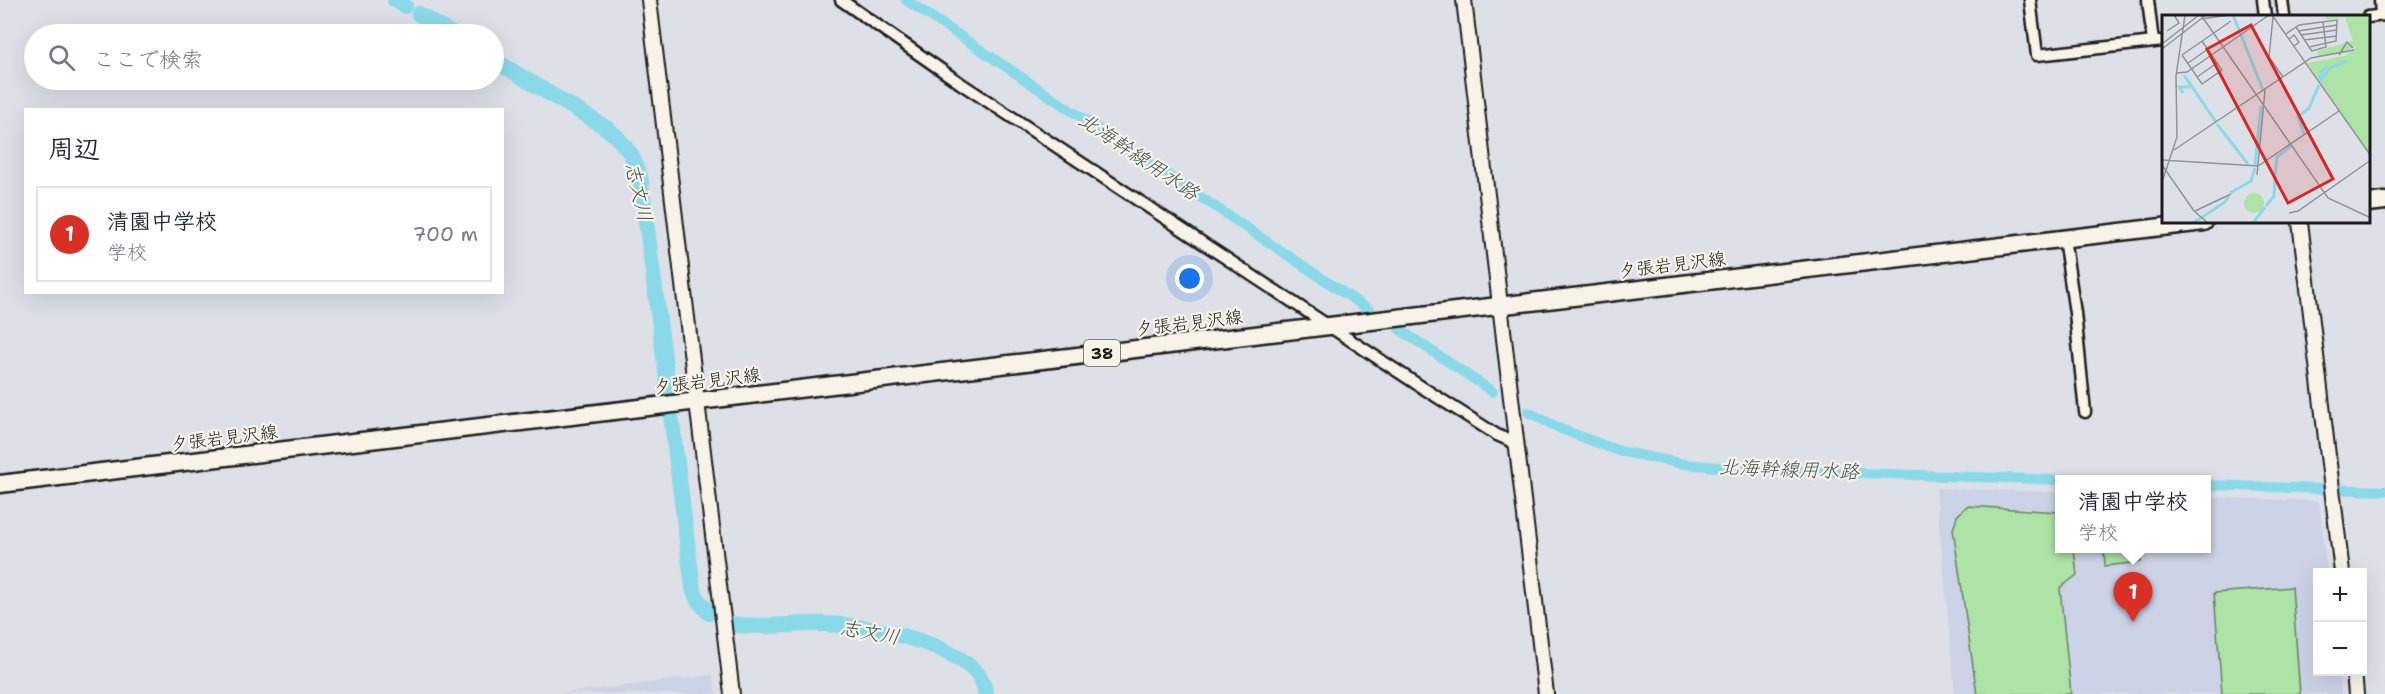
<!DOCTYPE html>
<html lang="ja">
<head>
<meta charset="utf-8">
<style>
	body { margin:0; font-family:"Shantell Sans","Klee One",sans-serif; background:#f2f2f3; color:#1f2937 }
	.controls { position:absolute; right:18px; bottom:18px; display:grid; overflow:hidden; border-radius:0px; box-shadow:0 6px 24px #0002 }
	.controls button { width:54px; height:54px; display:grid; place-items:center; padding:0; border:0; border-bottom:2px solid #e0e1e3; background:#fff; color:#1f2937; font:30px sans-serif }
	.you { position:absolute; left:1190px; top:279px; width:21px; height:21px; margin:-15px; border:4px solid #fff; border-radius:50%; background:#1a73e8; box-shadow:0 0 0 9px #1a73e833 }
	.badge { display:grid; place-items:center; width:39px; height:39px; border-radius:50%; background:#d93025; color:#fff; font-size:20px; font-weight:700 }
	.pin { position:absolute; translate:-50% -50px; filter:drop-shadow(0 2px 3px #0008) }
	.pin::after { content:''; position:absolute; top:32px; width:21px; height:18px; background:inherit; clip-path:polygon(0 0,100% 0,50% 100%) }
	.popup { position:absolute; left:2055px; top:475px; width:156px; height:78px; box-sizing:border-box; display:grid; place-content:center; border-radius:0px; background:#fff; filter:drop-shadow(0 2px 4px #0005); font-size:20px; white-space:nowrap; color:#747a83 }
	.popup b { font-size:22px; color:#1f2937 }
	.popup::after { content:''; position:absolute; left:50%; top:100%; margin-left:-12px; border:12px solid transparent; border-top-color:#fff }
	.list { margin:0; padding:0; list-style:none }
	h2 { display:flex; justify-content:space-between; align-items:center; height:78px; margin:0; padding:0 24px; font-size:26px }
	h2 small { font-size:20px; font-weight:400; color:#747a83 }
	.list li { display:grid; grid-template-columns:39px 1fr auto; gap:18px; align-items:center; box-sizing:border-box; height:96px; margin:0 12px 12px; padding:0 12px; border:2px solid #e0e1e3; border-radius:0px }
	.list b { display:block; font-size:22px; white-space:nowrap }
	.list p { margin:0; font-size:20px; white-space:nowrap; color:#747a83 }
	.list em { font-size:20px; font-style:normal; color:#747a83 }
	.icon { flex:none; width:33px; height:33px; fill:none; stroke:currentColor; stroke-width:2; stroke-linecap:round; stroke-linejoin:round }
	.map { position:relative; flex:none; width:2385px; height:694px; overflow:hidden }
	.search { position:absolute; background:#fff; box-shadow:0 6px 24px #0002; left:24px; top:24px; width:480px; height:66px; display:flex; align-items:center; gap:15px; box-sizing:border-box; padding:0 21px; border-radius:33px; color:#747a83; font-size:22px }
	.panel { position:absolute; background:#fff; box-shadow:0 6px 24px #0002; left:24px; top:108px; width:480px; height:186px; border-radius:0px }
	.map>svg:first-child { display:block }
	.built { fill:#cdd3e6 }
	.green { fill:#ade3a6; stroke:#648061; stroke-width:1.5 }
	.lines { fill:none; stroke-linecap:round; stroke-linejoin:round }
	.canal { stroke:#8ad9e8; stroke-width:10 }
	.river { stroke:#8ad9e8; stroke-width:16 }
	.minor-casing { stroke:#1c1c1c; stroke-width:15 }
	.tertiary-casing { stroke:#1c1c1c; stroke-width:18 }
	.primary-casing { stroke:#1c1c1c; stroke-width:21 }
	.minor { stroke:#f7f3e8; stroke-width:10 }
	.tertiary { stroke:#f7f3e8; stroke-width:14 }
	.primary { stroke:#f7f3e8; stroke-width:16 }
	.labels { text-anchor:middle; dominant-baseline:central; stroke-width:4.5; stroke-linejoin:round; paint-order:stroke }
	.shield { fill:#f7f3e8; stroke:#5e5c59; stroke-width:1.5 }
	.shield-label { font-size:16px; font-weight:bold; fill:#1c1c1c }
	.street-label { font-size:18px; fill:#1c1c1c; stroke:#f7f3e8 }
	.water-label { font-size:20px; font-style:italic; fill:#3d5559; stroke:#f7f3e8 }
	.inset-river { fill:none; stroke:#8ad9e8; stroke-width:3 }
	.inset-road { fill:none; stroke:#909296; stroke-width:1.5 }
	.view { fill:#d62828; fill-opacity:0.15; stroke:#d62828; stroke-width:3 }
	.inset-edge { fill:none; stroke:#1c1c1c; stroke-width:3 }
</style>
</head>
<body>
<div class="map">
<svg width="2385" height="694" viewBox="0 0 2385 694">
	<rect width="100%" height="100%" fill="#dee0e7"/>
	<filter id="ink" filterUnits="userSpaceOnUse"><feTurbulence type="fractalNoise" baseFrequency=".0167" numOctaves="2"/><feDisplacementMap in="SourceGraphic" scale="12" xChannelSelector="R" yChannelSelector="G"/><feConvolveMatrix kernelMatrix="1 2 1 2 8 2 1 2 1" color-interpolation-filters="sRGB"/></filter>
	<g filter="url(#ink)">
		<g class="built">
			<path d="M 1936,488 L 2059,492 L 2060,548 L 2206,548 L 2207,497 L 2319,501 L 2327,572 L 2318,572 L 2318,672 L 2339,672 L 2341,694 L 1955,694 Z"/>
			<path d="M 713,675 L 716,694 L 556,694 Z"/>
		</g>
		<g class="green">
			<path d="M 1967,506 L 2059,512 L 2060,548 L 2074,549 L 2077,575 L 2060,588 L 2071,694 L 1977,694 L 1953,529 L 1957,516 Z"/>
			<path d="M 2120,549 L 2139,549 L 2141,562 L 2105,566 L 2104,550 Z"/>
			<path d="M 2292,587 L 2300,694 L 2222,694 L 2214,593 Z"/>
		</g>
		<g class="lines">
			<g class="canal">
				<path d="M 906,0 L 1371,311"/>
				<path d="M 1399,329 L 1493,392"/>
				<path d="M 1528,412 L 1561,429 L 1619,451 L 1684,464 L 1741,469 L 2060,480"/>
				<path d="M 2206,485 L 2385,491"/>
			</g>
			<g class="river">
				<path d="M 395,0 L 405,6"/>
				<path d="M 419,14 L 452,34"/>
				<path d="M 494,60 L 605,127 L 617,137 L 631,154 L 640,176 L 669,395"/>
				<path d="M 671,415 L 693,589 L 698,600 L 709,613"/>
				<path d="M 730,624 C 762,629 795,623 827,624 C 870,626 942,640 974,670 C 981,676 984,685 986,694"/>
			</g>
			<defs>
				<g id="minor">
					<path d="M 841,0 L 960,83 L 1423,388 L 1497,435 L 1517,444"/>
					<path d="M 2030,0 L 2037,55 L 2163,41"/>
					<path d="M 2148,0 L 2153,42"/>
					<path d="M 2263,0 L 2265,16"/>
					<path d="M 2282,0 L 2284,16"/>
					<path d="M 2380,0 L 2381,15"/>
					<path d="M 2368,17 L 2385,15"/>
					<path d="M 2064,238 L 2075,313 L 2085,412"/>
				</g>
				<g id="tertiary">
					<path d="M 649,0 L 732,694"/>
					<path d="M 1464,0 L 1546,694"/>
					<path d="M 2300,222 L 2342,572"/>
					<path d="M 2354,672 L 2356,694"/>
				</g>
				<g id="primary">
					<path d="M 2368,203 L 2385,201"/>
					<path d="M 0,484 L 2204,222"/>
				</g>
			</defs>
			<use href="#minor" class="minor-casing"/>
			<use href="#tertiary" class="tertiary-casing"/>
			<use href="#primary" class="primary-casing"/>
			<use href="#minor" class="minor"/>
			<use href="#tertiary" class="tertiary"/>
			<use href="#primary" class="primary"/>
		</g>
	</g>
	<g class="labels">
		<rect class="shield" x="1084" y="340" width="36" height="26" rx="4.5"/>
		<g class="shield-label">
			<text x="1102" y="353">38</text>
		</g>
		<g class="street-label">
			<text transform="translate(1672 265) rotate(-7)">夕張岩見沢線</text>
			<text transform="translate(1189 323) rotate(-7)">夕張岩見沢線</text>
			<text transform="translate(707 381) rotate(-7)">夕張岩見沢線</text>
			<text transform="translate(224 438) rotate(-7)">夕張岩見沢線</text>
		</g>
		<g class="water-label">
			<text transform="translate(1139 156) rotate(34)">北海幹線用水路</text>
			<text transform="translate(639 192) rotate(77)">志文川</text>
			<text transform="translate(1789 469) rotate(2)">北海幹線用水路</text>
			<text transform="translate(870 632) rotate(10)">志文川</text>
		</g>
	</g>
	<g transform="translate(2162 15)">
		<rect width="208" height="208" fill="#dee0e7"/>
		<path d="M 163,0 L 208,0 L 208,139 L 145,48 L 182,41 L 197,30 L 181,38 L 157,42 L 155,36 L 191,26 L 183,2 L 165,5 ZM82 188a10 10 0 1 1 20 0a10 10 0 1 1-20 0Z" fill="#ade3a6"/>
		<path class="inset-river" d="M 71,0 L 101,75M 22,60 L 54,107M 159,65 L 168,53 L 185,46M 158,67 L 159,57 L 165,51M 21,78 L 17,72 L 28,72M 55,109 L 86,149M 142,119 L 136,102 L 147,93 L 157,70M 93,151 L 99,91M 113,160 L 115,142 L 129,131M 68,178 L 89,166 L 93,153M 104,191 L 112,181 L 113,161M 31,208 L 63,187 L 67,181M 91,208 L 103,192"/>
		<path class="inset-road" d="M 39,0 L 166,183 L 209,203M 110,0 L 209,141M 111,2 L 107,42 L 121,62M 40,4 L 67,0M 5,16 L 17,8 L 12,0M 136,16 L 175,10M 124,19 L 137,10 L 175,5 L 174,26 L 147,32 L 134,12M 139,20 L 175,15M 127,24 L 132,20 L 137,27 L 132,31M 142,25 L 175,21M 0,29 L 37,0M 147,32 L 150,36 L 164,32 L 161,7M 0,34 L 44,0M 20,40 L 40,69 L 60,55 L 40,26M 20,40 L 69,6M 177,40 L 185,27 L 191,33M 26,48 L 46,34M 15,58 L 25,57 L 107,0M 35,62 L 55,48M 12,135 L 149,43 L 192,35M 0,145 L 96,151 L 177,96M 0,150 L 32,196 L 46,208M 95,160 L 103,75M 0,167 L 15,122 L 14,61 L 23,0M 33,196 L 69,179M 127,198 L 136,196 L 209,145"/>
		<path class="view" d="M 89,10 L 171,164 L 126,188 L 45,34 Z"/>
		<rect width="208" height="208" class="inset-edge"/>
	</g>
</svg>
<div class="controls">
<button>+</button>
<button>−</button>
</div>
<div class="you"></div>
<div class="pin badge" style="left:2133px;top:622px">1</div>
<div class="popup"><b>清園中学校</b>学校</div>
<div class="search"><svg class="icon" aria-label="search" viewBox="0 0 24 24"><circle cx="10" cy="10" r="6"/><path d="M15 15l6 6"/></svg>ここで検索</div>
<section class="panel">
<h2>周辺<small></small></h2>
<ul class="list">
<li><span class="badge">1</span><div><b>清園中学校</b><p>学校</p></div><em>700 m</em></li>
</ul>
</section>
</div>
</body>
</html>
